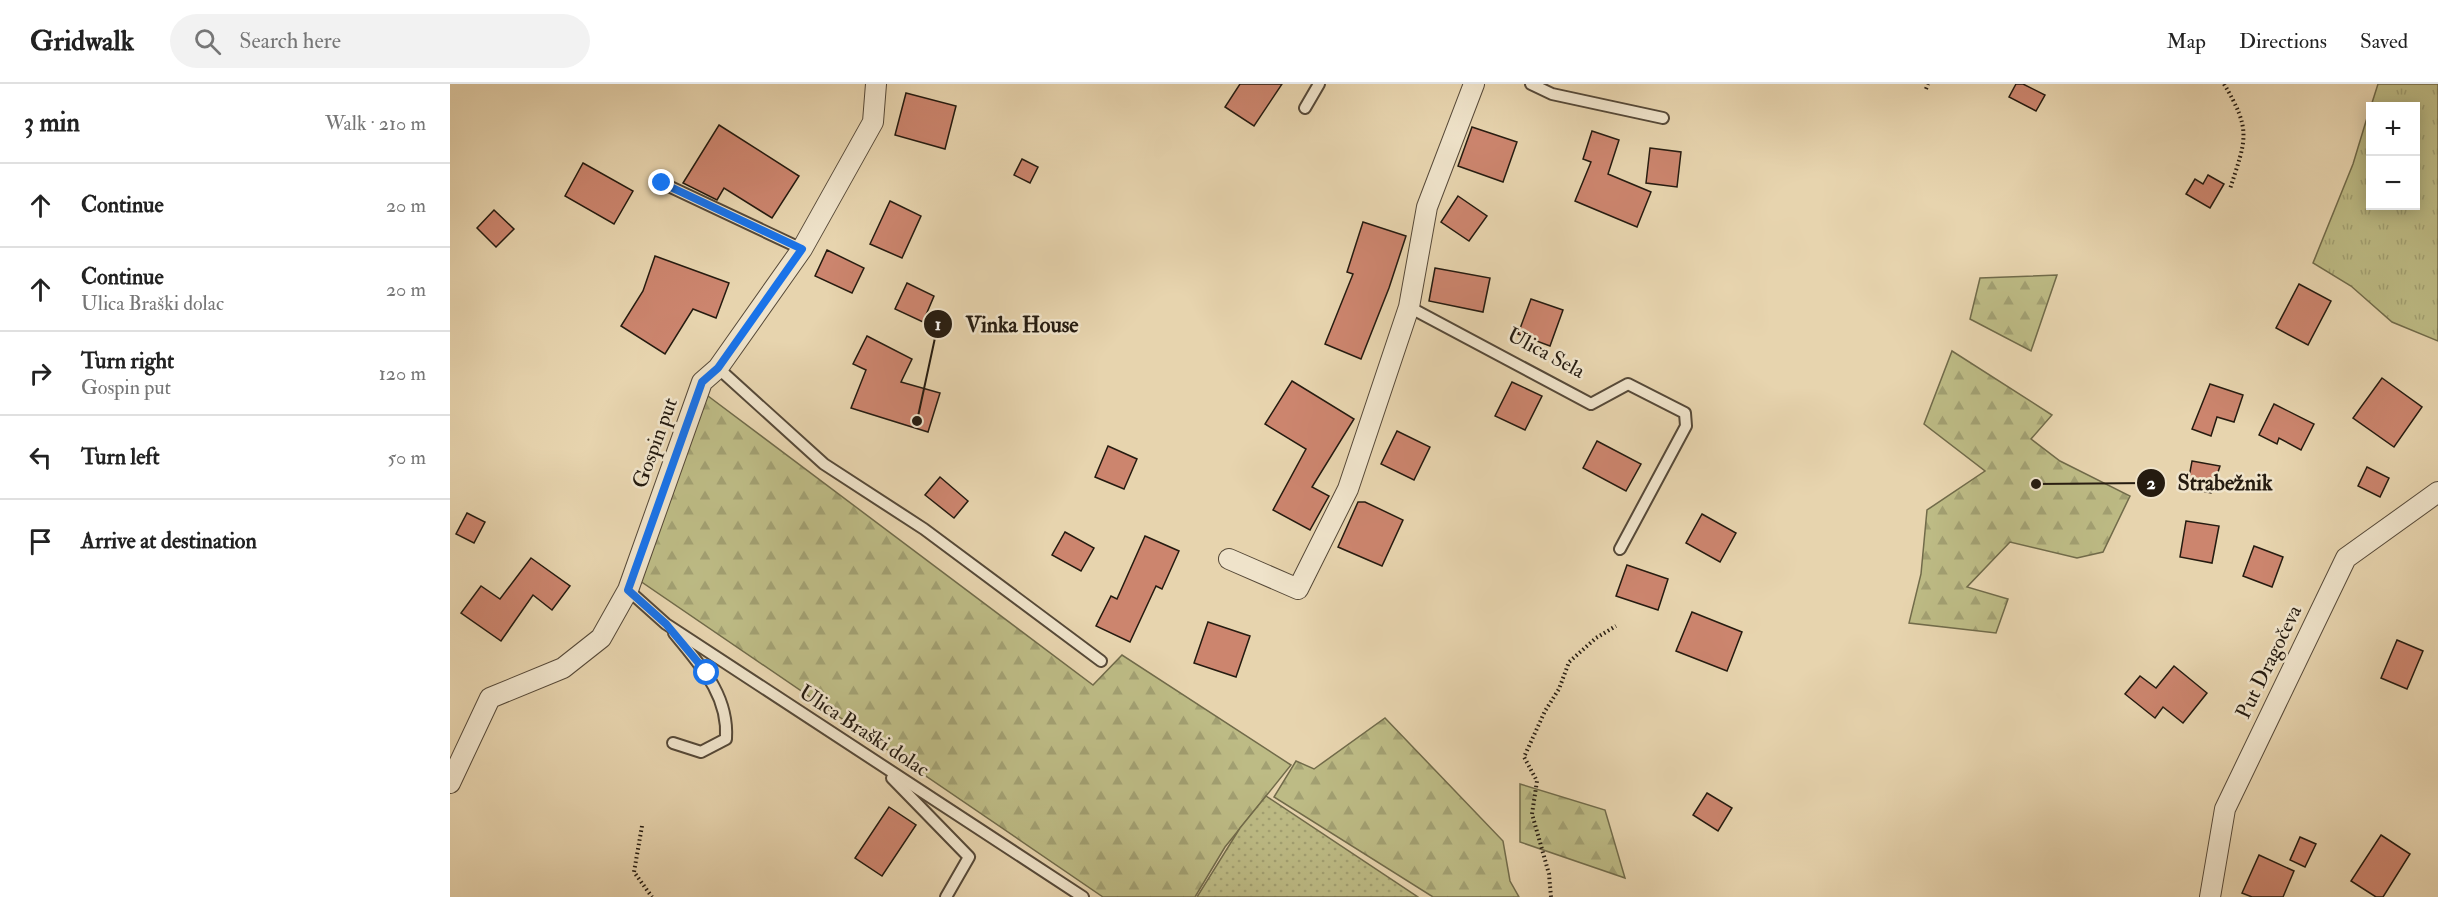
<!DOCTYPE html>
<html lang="en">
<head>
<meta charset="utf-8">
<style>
	body { margin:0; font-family:"IM FELL Double Pica",serif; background:#f2f2f2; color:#222 }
	.controls { position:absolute; right:18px; top:18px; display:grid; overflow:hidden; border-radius:0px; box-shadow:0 3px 15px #0003 }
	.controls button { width:54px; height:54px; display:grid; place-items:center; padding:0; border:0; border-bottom:2px solid #e0e0e0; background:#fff; color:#222; font:30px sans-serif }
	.stop { position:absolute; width:18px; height:18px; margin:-14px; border:4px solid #1a73e8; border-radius:50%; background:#fff }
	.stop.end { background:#1a73e8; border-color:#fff; box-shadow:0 2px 6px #0008 }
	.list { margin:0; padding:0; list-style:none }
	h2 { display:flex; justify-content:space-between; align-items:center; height:78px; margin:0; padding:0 24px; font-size:26px }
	h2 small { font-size:20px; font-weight:400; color:#767676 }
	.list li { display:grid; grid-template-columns:39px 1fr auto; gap:18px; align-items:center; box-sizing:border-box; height:84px; padding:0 24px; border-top:2px solid #e0e0e0 }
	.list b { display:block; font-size:22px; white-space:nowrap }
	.list p { margin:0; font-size:20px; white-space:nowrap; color:#767676 }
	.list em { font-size:20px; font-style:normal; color:#767676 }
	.icon { flex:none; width:33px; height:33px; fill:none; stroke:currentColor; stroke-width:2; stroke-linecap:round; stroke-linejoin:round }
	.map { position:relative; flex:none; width:1988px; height:813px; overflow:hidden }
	header { display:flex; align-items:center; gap:36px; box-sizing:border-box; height:84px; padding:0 30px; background:#fff; border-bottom:2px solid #e0e0e0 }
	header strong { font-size:28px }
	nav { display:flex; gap:33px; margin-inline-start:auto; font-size:21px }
	.search { width:420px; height:54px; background:#f2f2f2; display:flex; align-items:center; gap:15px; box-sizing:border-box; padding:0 21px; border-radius:33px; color:#767676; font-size:22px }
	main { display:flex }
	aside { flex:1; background:#fff }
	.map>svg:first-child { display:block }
	.grass { fill:url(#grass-tufts); stroke:#716b4a; stroke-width:1.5 }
	.forest { fill:url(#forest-firs); stroke:#716b4a; stroke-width:1.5 }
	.park { fill:url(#park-dots); stroke:#716b4a; stroke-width:1.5 }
	.building { fill:#cc856e; stroke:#251b10; stroke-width:1.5 }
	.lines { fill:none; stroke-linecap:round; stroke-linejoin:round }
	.lane-casing { stroke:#564938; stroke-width:14 }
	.street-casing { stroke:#564938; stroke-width:22 }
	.path { stroke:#251b10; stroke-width:4; stroke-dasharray:1.5 3; stroke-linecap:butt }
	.lane { stroke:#efe3ca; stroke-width:10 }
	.street { stroke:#efe3ca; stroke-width:20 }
	.route { stroke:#1a73e8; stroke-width:8 }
	.labels { text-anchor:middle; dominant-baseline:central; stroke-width:5; stroke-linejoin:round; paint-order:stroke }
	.street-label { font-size:21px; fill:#251b10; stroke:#efe3ca }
	.leader { fill:none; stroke:#251b10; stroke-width:2 }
	.callout-dot { fill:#251b10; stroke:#efe3ca; stroke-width:2 }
	.mark-label { font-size:18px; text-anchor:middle; font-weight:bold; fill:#fff }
	.callout-label { font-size:22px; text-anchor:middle; font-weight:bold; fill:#251b10; stroke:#efe3ca; stroke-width:5; stroke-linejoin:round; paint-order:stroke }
</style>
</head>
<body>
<header>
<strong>Gridwalk</strong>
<div class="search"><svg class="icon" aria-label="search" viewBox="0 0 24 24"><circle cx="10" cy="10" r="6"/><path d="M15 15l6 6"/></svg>Search here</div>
<nav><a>Map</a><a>Directions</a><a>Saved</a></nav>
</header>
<main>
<aside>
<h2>3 min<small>Walk · 210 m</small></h2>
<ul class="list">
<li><svg class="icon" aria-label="ahead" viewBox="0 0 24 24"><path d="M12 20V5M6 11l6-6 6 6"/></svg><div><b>Continue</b></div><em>20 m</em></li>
<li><svg class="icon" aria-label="ahead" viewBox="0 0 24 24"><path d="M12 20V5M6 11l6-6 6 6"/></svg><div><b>Continue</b><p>Ulica Braški dolac</p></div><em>20 m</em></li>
<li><svg class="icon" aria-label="right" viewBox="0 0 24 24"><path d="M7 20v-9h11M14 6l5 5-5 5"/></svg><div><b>Turn right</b><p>Gospin put</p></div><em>120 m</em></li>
<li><svg class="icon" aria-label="left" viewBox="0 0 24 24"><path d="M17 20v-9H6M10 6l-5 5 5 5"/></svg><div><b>Turn left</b></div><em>50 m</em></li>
<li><svg class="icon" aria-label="arrive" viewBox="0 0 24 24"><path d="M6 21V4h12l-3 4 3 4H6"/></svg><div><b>Arrive at destination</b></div></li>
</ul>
</aside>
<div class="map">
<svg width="1988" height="813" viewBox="0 0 1988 813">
	<defs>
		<pattern id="grass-tufts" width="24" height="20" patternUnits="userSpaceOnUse" patternTransform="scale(1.5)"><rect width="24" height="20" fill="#bdbb85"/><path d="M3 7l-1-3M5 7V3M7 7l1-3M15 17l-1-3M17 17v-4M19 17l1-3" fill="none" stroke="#a2a072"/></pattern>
		<pattern id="forest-firs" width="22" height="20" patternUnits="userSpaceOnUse" patternTransform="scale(1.5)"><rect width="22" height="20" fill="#bdbb85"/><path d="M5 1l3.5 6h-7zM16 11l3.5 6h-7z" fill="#a2a072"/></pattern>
		<pattern id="park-dots" width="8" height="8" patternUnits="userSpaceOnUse" patternTransform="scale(1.5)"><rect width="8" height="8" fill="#bdbb85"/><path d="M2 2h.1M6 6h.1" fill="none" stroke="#a2a072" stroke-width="1.8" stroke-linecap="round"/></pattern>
	</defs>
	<rect width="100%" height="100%" fill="#e7d4ae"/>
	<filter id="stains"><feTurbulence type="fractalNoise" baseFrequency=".00333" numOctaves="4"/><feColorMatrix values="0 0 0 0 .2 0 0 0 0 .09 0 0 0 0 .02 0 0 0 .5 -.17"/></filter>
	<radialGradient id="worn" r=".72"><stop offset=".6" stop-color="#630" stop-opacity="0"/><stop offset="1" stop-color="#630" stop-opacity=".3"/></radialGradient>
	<path class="grass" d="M 1928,0 L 1988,0 L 1988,257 L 1942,238 L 1901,202 L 1863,179 L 1903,80 L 1920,24 L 1920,122 L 1966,122 L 1966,22 L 1921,22 Z"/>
	<g class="forest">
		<path d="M 1607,191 L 1581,267 L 1520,235 L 1530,194 Z"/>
		<path d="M 1502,267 L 1602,331 L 1581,355 L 1610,377 L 1680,412 L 1653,468 L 1627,474 L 1560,458 L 1517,503 L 1558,515 L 1546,549 L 1459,539 L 1471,490 L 1477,426 L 1535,387 L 1474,340 Z"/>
		<path d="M 254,309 L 643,601 L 672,571 L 841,681 L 775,763 L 745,813 L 653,813 L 177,488 Z"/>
		<path d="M 935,634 L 1053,757 L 1060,797 L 1069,813 L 983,813 L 824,713 L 846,677 L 864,685 Z"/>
		<path d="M 1070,700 L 1155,726 L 1175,794 L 1070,758 Z"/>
	</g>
	<path class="park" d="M 816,712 L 968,813 L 747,813 L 790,744 Z"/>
	<g class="building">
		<path d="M 790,0 L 832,0 L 804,42 L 775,23 Z"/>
		<path d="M 1566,0 L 1573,0 L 1595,11 L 1586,27 L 1559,13 Z"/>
		<path d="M 456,9 L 506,22 L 495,65 L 445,51 Z"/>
		<path d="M 269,41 L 349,92 L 322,134 L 274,104 L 267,116 L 233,99 Z"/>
		<path d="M 1022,43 L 1067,58 L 1053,98 L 1008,82 Z"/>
		<path d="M 1142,47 L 1169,56 L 1158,90 L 1201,108 L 1187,143 L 1125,117 L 1141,78 L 1133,75 Z"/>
		<path d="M 1200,64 L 1231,68 L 1227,103 L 1196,99 Z"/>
		<path d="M 572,75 L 588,83 L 580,99 L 564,91 Z"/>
		<path d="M 133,79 L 183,107 L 164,140 L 115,112 Z"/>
		<path d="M 1758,91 L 1774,100 L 1760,124 L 1736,110 L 1745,95 L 1753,100 Z"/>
		<path d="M 1008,112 L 1037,132 L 1019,157 L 991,138 Z"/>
		<path d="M 440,117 L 471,132 L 452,174 L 420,160 Z"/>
		<path d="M 44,126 L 64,145 L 46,163 L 27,144 Z"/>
		<path d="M 913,138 L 956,152 L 939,204 L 911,275 L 875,260 L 903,190 L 897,188 Z"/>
		<path d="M 377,166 L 414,184 L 402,209 L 365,192 Z"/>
		<path d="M 205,172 L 279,199 L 266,234 L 243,225 L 215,270 L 171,242 L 193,207 Z"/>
		<path d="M 985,184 L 1040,194 L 1033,228 L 979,217 Z"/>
		<path d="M 457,199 L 484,212 L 473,238 L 445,225 Z"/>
		<path d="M 1849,200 L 1881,217 L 1858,261 L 1826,244 Z"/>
		<path d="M 1081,215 L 1113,226 L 1100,262 L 1068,250 Z"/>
		<path d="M 417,252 L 462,275 L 451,298 L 490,309 L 478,348 L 401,324 L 416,286 L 403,280 Z"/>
		<path d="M 1932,294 L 1972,323 L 1944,363 L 1903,334 Z"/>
		<path d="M 842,297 L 904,335 L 862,403 L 879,412 L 860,446 L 823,426 L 856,365 L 815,340 Z"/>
		<path d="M 1062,298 L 1092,312 L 1075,346 L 1045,332 Z"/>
		<path d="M 1760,300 L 1793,311 L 1784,338 L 1767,333 L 1761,352 L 1742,345 Z"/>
		<path d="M 1824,320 L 1864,340 L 1851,366 L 1829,354 L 1827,360 L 1809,351 Z"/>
		<path d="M 947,347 L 980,363 L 964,396 L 931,380 Z"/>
		<path d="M 1147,357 L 1191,380 L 1176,407 L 1133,384 Z"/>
		<path d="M 658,362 L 687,375 L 674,405 L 645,393 Z"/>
		<path d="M 1742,377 L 1770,382 L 1761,409 L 1737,404 Z"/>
		<path d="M 1917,383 L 1939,394 L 1930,413 L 1908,402 Z"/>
		<path d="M 490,393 L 518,417 L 504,434 L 475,411 Z"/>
		<path d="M 908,418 L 915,418 L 953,436 L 932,482 L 888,463 Z"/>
		<path d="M 17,429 L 35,438 L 24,459 L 6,450 Z"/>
		<path d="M 1252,430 L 1286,449 L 1270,478 L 1236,459 Z"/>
		<path d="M 1736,437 L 1769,442 L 1762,479 L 1730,473 Z"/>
		<path d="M 615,448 L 644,464 L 631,487 L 602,471 Z"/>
		<path d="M 695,452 L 729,467 L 712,505 L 706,502 L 680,558 L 646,542 L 661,512 L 667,515 Z"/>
		<path d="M 1804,462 L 1833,473 L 1822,503 L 1793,492 Z"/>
		<path d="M 81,474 L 120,502 L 102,526 L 83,511 L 51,557 L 11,529 L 31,502 L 50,515 Z"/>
		<path d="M 1177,481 L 1218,495 L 1208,526 L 1166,512 Z"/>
		<path d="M 1242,528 L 1292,548 L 1277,587 L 1226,567 Z"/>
		<path d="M 758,538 L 800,552 L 786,593 L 744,579 Z"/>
		<path d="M 1947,556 L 1973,567 L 1957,605 L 1931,594 Z"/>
		<path d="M 1724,582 L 1757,609 L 1733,639 L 1713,623 L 1705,634 L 1675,610 L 1690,592 L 1706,604 Z"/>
		<path d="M 1257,709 L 1282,724 L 1268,747 L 1243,731 Z"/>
		<path d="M 439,723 L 466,741 L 432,792 L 405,774 Z"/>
		<path d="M 1931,751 L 1960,770 L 1933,813 L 1926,813 L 1901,797 Z"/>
		<path d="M 1850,753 L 1866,760 L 1855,783 L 1840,776 Z"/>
		<path d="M 1809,771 L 1844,787 L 1833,813 L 1802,813 L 1792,809 Z"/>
	</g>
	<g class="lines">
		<defs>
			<g id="lane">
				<path d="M 1081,0 L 1102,10 L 1213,34"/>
				<path d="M 855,24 L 869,0"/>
				<path d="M 212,99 L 352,165"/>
				<path d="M 959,223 L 1141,320 L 1178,300 L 1235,329 L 1236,342 L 1170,465"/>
				<path d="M 268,284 L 374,380 L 474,445 L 651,577"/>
				<path d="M 178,506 L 216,540 L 633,813"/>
				<path d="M 223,659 L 251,668 L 276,655 C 279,611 250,581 224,549"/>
				<path d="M 442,694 L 519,773 L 496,813"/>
			</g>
			<g id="street">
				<path d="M 779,475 L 848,505 L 898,405 L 959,223 L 977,123 L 1024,0"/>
				<path d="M 0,699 L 40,614 L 113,584 L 151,554 L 178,506 L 252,298 L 268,284 L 352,165 L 423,38 L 426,0"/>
				<path d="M 1760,813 L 1775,725 L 1896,474 L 1988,408"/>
			</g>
		</defs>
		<use href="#lane" class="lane-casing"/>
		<use href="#street" class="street-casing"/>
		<g class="path">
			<path d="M 1774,0 C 1802,47 1796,55 1780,105"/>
			<path d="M 1476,5 L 1478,0"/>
			<path d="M 192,742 L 184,788 L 202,813"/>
			<path d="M 1101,813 L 1099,790 L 1082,730 L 1087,697 L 1074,673 L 1095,627 L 1109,605 L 1119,578 L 1146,554 L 1166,542"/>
		</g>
		<use href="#lane" class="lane"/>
		<use href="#street" class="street"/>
	</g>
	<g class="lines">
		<path class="route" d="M 212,99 L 352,165 L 268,284 L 252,298 L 178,506 L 216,540 L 257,589"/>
	</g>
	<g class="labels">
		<g class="street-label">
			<text transform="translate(1096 269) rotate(28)">Ulica Sela</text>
			<text transform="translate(205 359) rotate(-70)">Gospin put</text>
			<text transform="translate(1819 578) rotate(-64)">Put Dragočeva</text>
			<text transform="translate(414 647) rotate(33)">Ulica Braški dolac</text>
		</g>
	</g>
	<path class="leader" d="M467 337L488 240M1586 400L1701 399"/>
	<g class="callout-dot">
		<circle cx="467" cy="337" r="6"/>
		<circle cx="1586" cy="400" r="6"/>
		<circle cx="488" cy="240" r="15"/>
		<circle cx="1701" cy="399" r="15"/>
	</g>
	<g class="mark-label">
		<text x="488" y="246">1</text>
		<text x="1701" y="405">2</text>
	</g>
	<g class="callout-label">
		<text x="572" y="248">Vinka House</text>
		<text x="1775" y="406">Strabežnik</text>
	</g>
	<rect width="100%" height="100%" filter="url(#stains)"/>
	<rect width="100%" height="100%" fill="url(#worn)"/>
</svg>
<div class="controls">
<button>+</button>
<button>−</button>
</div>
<div class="stop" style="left:257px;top:589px"></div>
<div class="stop end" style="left:212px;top:99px"></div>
</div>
</main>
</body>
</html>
